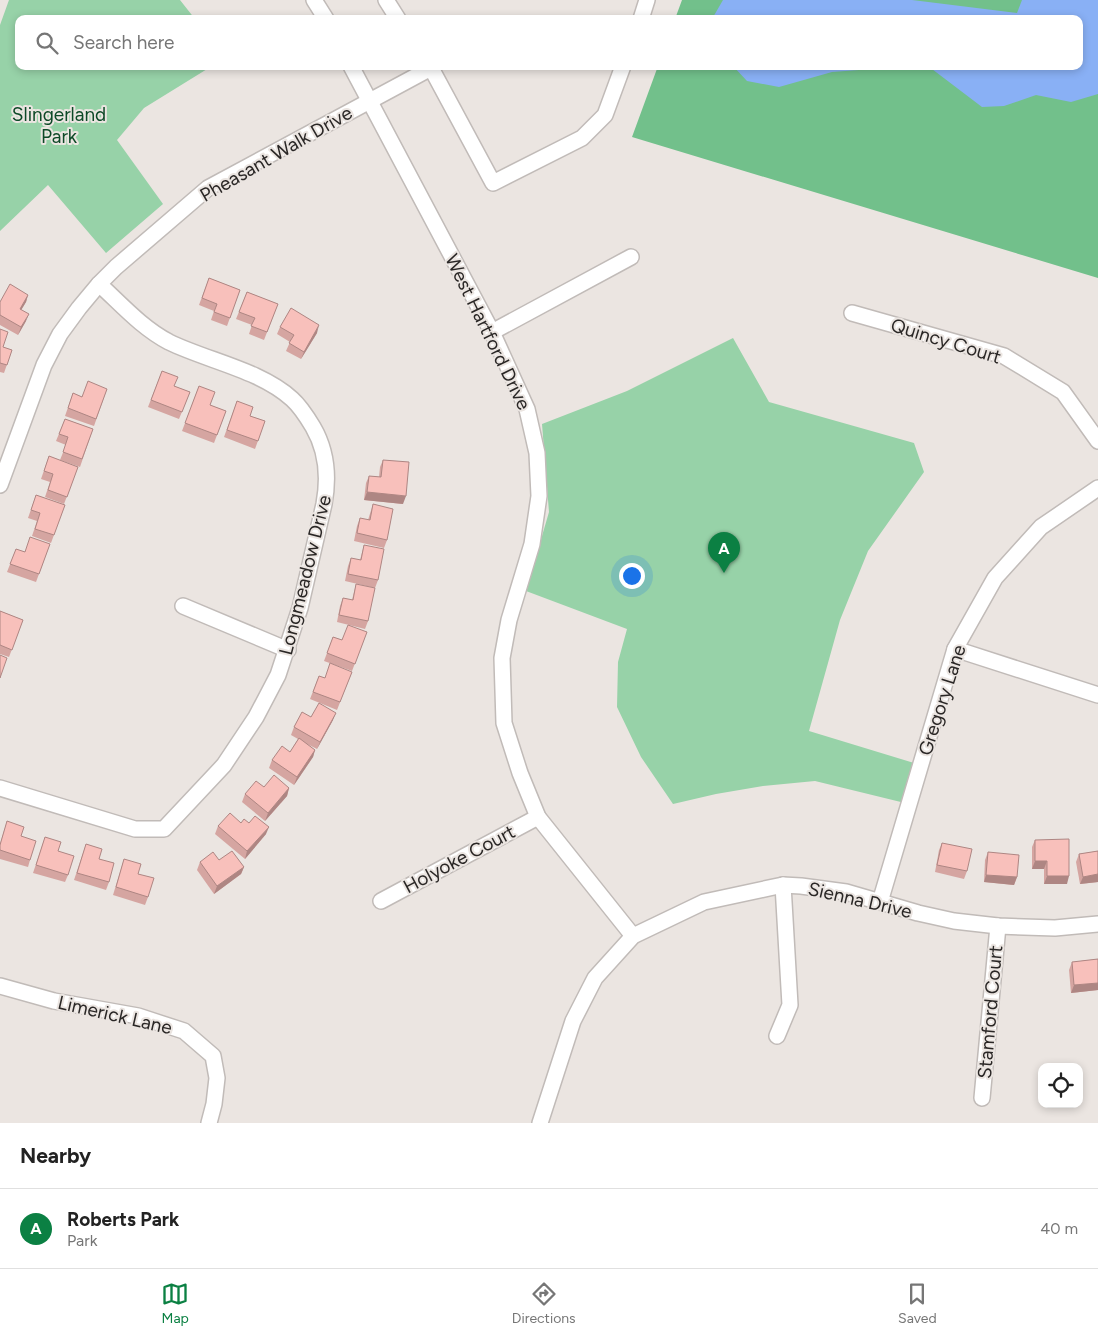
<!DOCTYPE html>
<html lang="en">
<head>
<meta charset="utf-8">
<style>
	body { margin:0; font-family:Figtree,sans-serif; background:#f2f2f2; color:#222 }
	.controls { position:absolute; right:15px; bottom:15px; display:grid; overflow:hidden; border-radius:10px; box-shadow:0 2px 8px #0003 }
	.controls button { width:45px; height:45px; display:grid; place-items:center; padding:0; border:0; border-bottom:1px solid #e0e0e0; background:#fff; color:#222; font:25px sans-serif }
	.you { position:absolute; left:631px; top:575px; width:18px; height:18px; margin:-12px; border:4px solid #fff; border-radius:50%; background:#1a73e8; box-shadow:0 0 0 8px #1a73e833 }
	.badge { display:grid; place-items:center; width:32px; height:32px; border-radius:50%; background:#0b8043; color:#fff; font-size:16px; font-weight:700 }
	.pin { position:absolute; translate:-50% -41px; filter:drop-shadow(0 1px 2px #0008) }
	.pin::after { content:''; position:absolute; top:26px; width:18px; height:15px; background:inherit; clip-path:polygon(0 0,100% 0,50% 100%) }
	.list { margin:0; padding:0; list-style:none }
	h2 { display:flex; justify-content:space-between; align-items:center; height:65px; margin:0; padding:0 20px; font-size:21px }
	h2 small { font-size:16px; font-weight:400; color:#767676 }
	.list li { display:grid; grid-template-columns:32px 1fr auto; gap:15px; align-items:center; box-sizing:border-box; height:80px; padding:0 20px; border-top:1px solid #e0e0e0 }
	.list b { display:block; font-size:19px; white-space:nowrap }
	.list p { margin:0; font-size:16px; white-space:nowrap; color:#767676 }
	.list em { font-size:16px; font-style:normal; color:#767676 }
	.icon { flex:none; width:28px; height:28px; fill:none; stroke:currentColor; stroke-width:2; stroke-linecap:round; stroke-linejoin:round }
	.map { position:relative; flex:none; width:1098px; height:1123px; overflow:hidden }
	.search { position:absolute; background:#fff; box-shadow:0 2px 8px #0003; left:15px; right:15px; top:15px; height:55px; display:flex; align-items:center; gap:12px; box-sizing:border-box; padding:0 18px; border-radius:10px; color:#767676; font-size:19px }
	.sheet { height:145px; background:#fff }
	nav { display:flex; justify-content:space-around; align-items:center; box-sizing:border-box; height:70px; border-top:1px solid #e0e0e0; background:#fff; font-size:14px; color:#767676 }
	nav a { display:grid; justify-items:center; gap:2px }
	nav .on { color:#0b8043 }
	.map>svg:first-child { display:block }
	.green { fill:#97d2a8 }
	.forest { fill:#72c08b }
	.water { fill:#89b0f5 }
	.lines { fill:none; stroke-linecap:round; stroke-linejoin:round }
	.minor-casing { stroke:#c1bbb8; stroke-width:18 }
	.minor { stroke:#fff; stroke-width:15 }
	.wall { fill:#d5a5a1 }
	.shaded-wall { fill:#ae8683 }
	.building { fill:#f8c0bb; stroke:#ae8683 }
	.labels { text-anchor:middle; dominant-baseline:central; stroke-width:4; stroke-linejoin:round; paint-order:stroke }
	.park-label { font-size:19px; fill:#0d4927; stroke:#ebe5e1 }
	.street-label { font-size:19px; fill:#2a2726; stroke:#ebe5e1 }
</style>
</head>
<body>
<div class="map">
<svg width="1098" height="1123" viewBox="0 0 1098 1123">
	<rect width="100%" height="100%" fill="#ebe5e1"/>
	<g class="green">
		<path d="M 9,0 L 180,0 L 195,19 L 19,19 L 19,66 L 212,66 L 144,108 L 117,140 L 163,204 L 106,253 L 48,185 L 0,231 L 0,25 Z"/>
		<path d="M 733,338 L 769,402 L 914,443 L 924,472 L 868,551 L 840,620 L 809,731 L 914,763 L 909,804 L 815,781 L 763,786 L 716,794 L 673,804 L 641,757 L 617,707 L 618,662 L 627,629 L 526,591 L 549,512 L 542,424 L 627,391 Z"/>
	</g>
	<path class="forest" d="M 682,0 L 1098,0 L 1098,278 L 632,137 L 658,66 L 1079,66 L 1079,19 L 675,19 Z"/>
	<g class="water">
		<path d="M 723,0 L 912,0 L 1017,13 L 1022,0 L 1098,0 L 1098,94 L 1071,102 L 1036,95 L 1004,106 L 982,107 L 928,66 L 1079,66 L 1079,19 L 712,19 Z"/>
		<path d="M 733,66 L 912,66 L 832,72 L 779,87 L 747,81 Z"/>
	</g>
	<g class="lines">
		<defs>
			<g id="minor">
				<path d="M 314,0 L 326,19"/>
				<path d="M 386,0 L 398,19"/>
				<path d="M 641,19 L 647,0"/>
				<path d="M 351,66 L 492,332 L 527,409 L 537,453 L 539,496 L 532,544 L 509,620 L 502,658 L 504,723 L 520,773 L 538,817 L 633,936"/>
				<path d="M 430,66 L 493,183 L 582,138 L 605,115 L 623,66"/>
				<path d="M 852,313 L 1004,356 L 1063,392 L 1098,441"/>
				<path d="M 492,332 L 631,257"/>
				<path d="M 0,485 L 44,365 L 60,334 L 79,308 L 99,284 L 116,267 L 208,188 L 431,68"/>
				<path d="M 183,606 L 288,650"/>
				<path d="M 955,649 L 1098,695"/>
				<path d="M 0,788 L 135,829 L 164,829 L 224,765 L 256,717 L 278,675 L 300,608 L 324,504 C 329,477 327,451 313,427 C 307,417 301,407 292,399 C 260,370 208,361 169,342 C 142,328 121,304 99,284"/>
				<path d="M 381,901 L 538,817"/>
				<path d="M 880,902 L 955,649 L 995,578 L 1041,527 L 1098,488"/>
				<path d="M 0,986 L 54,1001 L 138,1016 L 184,1031 L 213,1056 L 217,1078 L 214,1104 L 209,1123"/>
				<path d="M 777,1036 L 790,1005 L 783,885"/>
				<path d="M 982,1098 L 998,926"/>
				<path d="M 540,1123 L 573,1021 L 595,978 L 633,936 L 704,902 L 783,885 L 801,886 L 846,892 L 918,913 L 954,921 L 998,926 L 1055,928 L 1098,924"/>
			</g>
		</defs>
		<use href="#minor" class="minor-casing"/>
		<use href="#minor" class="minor"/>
	</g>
	<g class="wall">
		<path d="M 209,278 L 240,290 L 227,326 L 211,320 L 214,311 L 199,305 Z"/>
		<path d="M 247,292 L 278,304 L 264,340 L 249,334 L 252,325 L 236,319 Z"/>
		<path d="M 28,295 L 26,302 L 21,310 L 26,321 L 18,335 L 0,325 L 0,302 Z"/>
		<path d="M 280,327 L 317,333 L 301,359 L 286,351 L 290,342 L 277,334 Z"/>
		<path d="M 0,329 L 3,347 L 12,350 L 4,373 L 0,372 Z"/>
		<path d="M 162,371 L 174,386 L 190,392 L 179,419 L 148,407 Z"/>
		<path d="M 199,386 L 210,405 L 226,411 L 214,443 L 182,431 Z"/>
		<path d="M 107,389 L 94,426 L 65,416 L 73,393 L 82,397 Z"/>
		<path d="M 237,401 L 250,416 L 265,421 L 255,449 L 224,437 Z"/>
		<path d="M 65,419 L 93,429 L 80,467 L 60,460 L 66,445 L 56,441 Z"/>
		<path d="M 49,456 L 78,467 L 64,504 L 45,497 L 50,482 L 41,479 Z"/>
		<path d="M 383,460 L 403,504 L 364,500 L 366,483 L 369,476 L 379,477 L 380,467 Z"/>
		<path d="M 36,495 L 65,505 L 51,543 L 32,536 L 37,521 L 28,518 Z"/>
		<path d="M 373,504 L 387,540 L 384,548 L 354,541 L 357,526 L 360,518 L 368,520 Z"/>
		<path d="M 50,544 L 36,582 L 7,572 L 16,549 L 25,552 Z"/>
		<path d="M 364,545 L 378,580 L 375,588 L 345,581 L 348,566 L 351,558 L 360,560 Z"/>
		<path d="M 356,584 L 368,621 L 365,629 L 337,622 L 340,606 L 343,598 L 352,600 Z"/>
		<path d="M 0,611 L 23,620 L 9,657 L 0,654 Z"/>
		<path d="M 367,632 L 352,671 L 324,661 L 333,637 L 342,640 Z"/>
		<path d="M 352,672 L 337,710 L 310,699 L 319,676 L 325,678 Z"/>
		<path d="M 311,717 L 333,720 L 317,749 L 307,744 L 315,750 L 313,757 L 294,785 L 269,768 L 272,760 L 290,752 L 298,739 L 291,735 L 294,727 Z"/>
		<path d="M 264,787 L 289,788 L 287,796 L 265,821 L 242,802 L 245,794 Z"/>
		<path d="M 7,821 L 21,836 L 30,860 L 28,867 L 0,859 L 0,844 Z"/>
		<path d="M 241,823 L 249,823 L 266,834 L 245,859 L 215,834 L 218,826 Z"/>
		<path d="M 45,837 L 58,851 L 68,875 L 65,882 L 33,873 Z"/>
		<path d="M 1035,840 L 1067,884 L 1044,884 L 1044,869 L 1032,869 L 1032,847 Z"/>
		<path d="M 942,843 L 967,871 L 964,879 L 935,872 L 939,850 Z"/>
		<path d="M 86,844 L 99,859 L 109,882 L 106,890 L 74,880 Z"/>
		<path d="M 1098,851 L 1098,882 L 1080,884 L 1076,862 L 1079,854 Z"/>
		<path d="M 988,852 L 1017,877 L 1014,885 L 984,882 L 985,860 Z"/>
		<path d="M 124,859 L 138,874 L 148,897 L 145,905 L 113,895 Z"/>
		<path d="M 219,860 L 244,867 L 241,874 L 214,894 L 197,870 L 200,862 Z"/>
		<path d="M 1098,959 L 1098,990 L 1071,993 L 1069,970 L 1072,962 Z"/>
	</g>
	<g class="shaded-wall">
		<path d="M 28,295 L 26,302 L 17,317 L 20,309 Z"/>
		<path d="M 29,314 L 26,321 L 18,335 L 21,327 Z"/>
		<path d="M 319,325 L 317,333 L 301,359 L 304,352 Z"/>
		<path d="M 367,492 L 406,496 L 403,504 L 364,500 Z"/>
		<path d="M 336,713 L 333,720 L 317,749 L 320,742 Z"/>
		<path d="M 315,750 L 313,757 L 294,785 L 297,777 Z"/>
		<path d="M 289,788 L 287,796 L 265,821 L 268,813 Z"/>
		<path d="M 269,827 L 266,834 L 245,859 L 247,851 Z"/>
		<path d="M 1035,861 L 1047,861 L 1044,869 L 1032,869 Z"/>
		<path d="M 244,867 L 241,874 L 214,894 L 217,886 Z"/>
		<path d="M 1098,874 L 1098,882 L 1080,884 L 1083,877 Z"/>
		<path d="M 986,875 L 1017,877 L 1014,885 L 984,882 Z"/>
		<path d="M 1047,876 L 1069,876 L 1067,884 L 1044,884 Z"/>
		<path d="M 1098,983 L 1098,990 L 1071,993 L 1074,985 Z"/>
	</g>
	<g class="building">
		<path d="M 209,278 L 240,290 L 230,318 L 214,312 L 217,304 L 202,298 Z"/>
		<path d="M 10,284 L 28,295 L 20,309 L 29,314 L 21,327 L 0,315 L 0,302 Z"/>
		<path d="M 247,292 L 278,304 L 267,332 L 251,326 L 255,318 L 239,312 Z"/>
		<path d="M 291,308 L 319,325 L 304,352 L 289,343 L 294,335 L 280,327 Z"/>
		<path d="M 0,329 L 8,332 L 3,347 L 12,350 L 7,365 L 0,363 Z"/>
		<path d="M 162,371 L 178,377 L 174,386 L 190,392 L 182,412 L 151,400 Z"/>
		<path d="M 88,381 L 107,389 L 96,419 L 68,408 L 73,393 L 82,397 Z"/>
		<path d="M 199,386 L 215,392 L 210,405 L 226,411 L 217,435 L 185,423 Z"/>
		<path d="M 237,401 L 253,407 L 250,416 L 265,421 L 258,441 L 227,430 Z"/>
		<path d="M 65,419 L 93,429 L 82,459 L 63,452 L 68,437 L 59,434 Z"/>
		<path d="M 49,456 L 78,467 L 67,497 L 48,490 L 53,474 L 44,471 Z"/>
		<path d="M 383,460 L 409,462 L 406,496 L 367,492 L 369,476 L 381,477 Z"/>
		<path d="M 36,495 L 65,505 L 54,535 L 35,529 L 40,513 L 31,510 Z"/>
		<path d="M 373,504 L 393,509 L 387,540 L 357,533 L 360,518 L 370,520 Z"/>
		<path d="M 30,537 L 50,544 L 39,574 L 10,564 L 16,549 L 25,552 Z"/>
		<path d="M 364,545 L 384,549 L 378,580 L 348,574 L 351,558 L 361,560 Z"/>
		<path d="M 356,584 L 375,588 L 368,621 L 339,615 L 343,598 L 353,600 Z"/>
		<path d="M 0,611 L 23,620 L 12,650 L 0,645 Z"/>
		<path d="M 348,625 L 367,632 L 355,664 L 327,653 L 333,637 L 342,640 Z"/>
		<path d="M 0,655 L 7,658 L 0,678 Z"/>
		<path d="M 330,663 L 352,672 L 340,702 L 313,692 L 319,676 L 325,678 Z"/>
		<path d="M 319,703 L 336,713 L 320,742 L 294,727 L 302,712 L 311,717 Z"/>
		<path d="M 299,738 L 315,750 L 297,777 L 272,760 L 282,746 L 290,752 Z"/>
		<path d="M 274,775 L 289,788 L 268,813 L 245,794 L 256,781 L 264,787 Z"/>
		<path d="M 230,813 L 241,823 L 244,819 L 249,823 L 255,816 L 269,827 L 247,851 L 218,826 Z"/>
		<path d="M 7,821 L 24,827 L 21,836 L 36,841 L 30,860 L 0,850 L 0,845 Z"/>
		<path d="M 45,837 L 61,842 L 58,851 L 74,856 L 68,875 L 36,865 Z"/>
		<path d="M 1069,839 L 1069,876 L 1047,876 L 1047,861 L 1035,861 L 1035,840 Z"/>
		<path d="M 942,843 L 972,849 L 967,871 L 937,865 Z"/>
		<path d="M 86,844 L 102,849 L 99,859 L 114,863 L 109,882 L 77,873 Z"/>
		<path d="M 232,851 L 244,867 L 217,886 L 200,862 L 213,852 L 219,860 Z"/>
		<path d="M 1098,851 L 1098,874 L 1083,877 L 1079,854 Z"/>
		<path d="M 988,852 L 1019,855 L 1017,877 L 986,875 Z"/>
		<path d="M 124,859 L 141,864 L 138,874 L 154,878 L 148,897 L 116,887 Z"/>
		<path d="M 1098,959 L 1098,983 L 1074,985 L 1072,962 Z"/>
	</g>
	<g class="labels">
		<g class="park-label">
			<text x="59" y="114">Slingerland<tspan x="59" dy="22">Park</tspan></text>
		</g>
		<g class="street-label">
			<text transform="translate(276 154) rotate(-30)">Pheasant Walk Drive</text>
			<text transform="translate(488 332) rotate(64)">West Hartford Drive</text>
			<text transform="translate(946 341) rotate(17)">Quincy Court</text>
			<text transform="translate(305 575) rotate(-76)">Longmeadow Drive</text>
			<text transform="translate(942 700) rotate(-72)">Gregory Lane</text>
			<text transform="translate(459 859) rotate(-28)">Holyoke Court</text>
			<text transform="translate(860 900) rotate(13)">Sienna Drive</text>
			<text transform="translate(990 1012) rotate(-85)">Stamford Court</text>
			<text transform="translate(115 1015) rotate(13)">Limerick Lane</text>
		</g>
	</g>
</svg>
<div class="controls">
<button><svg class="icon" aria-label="locate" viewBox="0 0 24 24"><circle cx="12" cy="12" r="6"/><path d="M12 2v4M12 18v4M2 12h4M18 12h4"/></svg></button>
</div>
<div class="you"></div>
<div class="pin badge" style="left:724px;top:573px">A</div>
<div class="search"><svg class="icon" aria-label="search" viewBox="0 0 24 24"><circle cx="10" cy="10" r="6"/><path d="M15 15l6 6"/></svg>Search here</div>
</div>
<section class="sheet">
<h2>Nearby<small></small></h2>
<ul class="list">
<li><span class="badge">A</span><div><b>Roberts Park</b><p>Park</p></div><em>40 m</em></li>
</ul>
</section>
<nav>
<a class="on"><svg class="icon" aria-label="map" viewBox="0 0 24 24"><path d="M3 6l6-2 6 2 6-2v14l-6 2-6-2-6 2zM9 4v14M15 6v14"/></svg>Map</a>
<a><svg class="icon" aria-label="directions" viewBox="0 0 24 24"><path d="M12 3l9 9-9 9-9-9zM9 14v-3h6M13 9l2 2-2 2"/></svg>Directions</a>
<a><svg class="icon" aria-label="saved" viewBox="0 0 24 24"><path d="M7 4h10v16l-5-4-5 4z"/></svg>Saved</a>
</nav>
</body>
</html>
